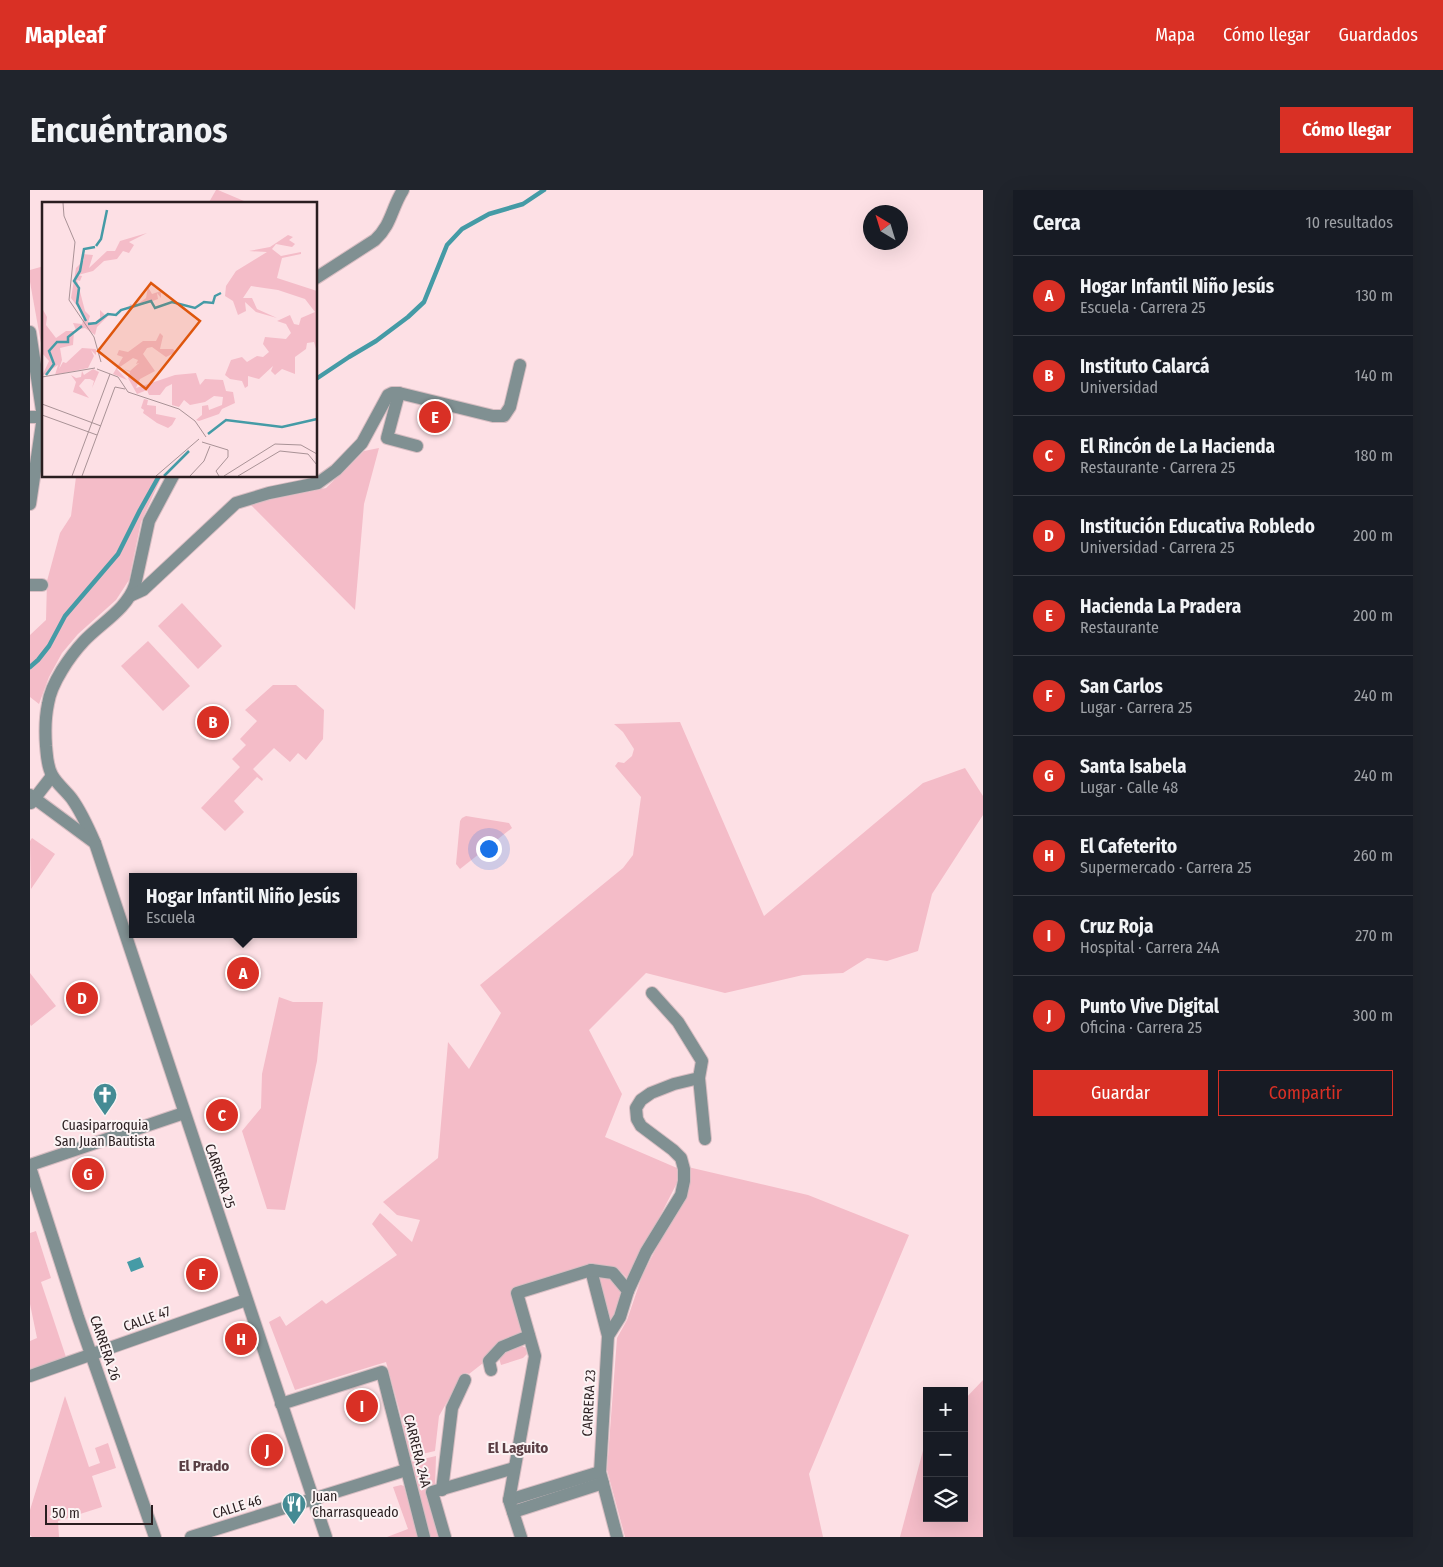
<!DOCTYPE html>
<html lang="es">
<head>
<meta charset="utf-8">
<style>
	body { margin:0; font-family:"Fira Sans Condensed",sans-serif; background:#20242c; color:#f1f3f6 }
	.controls { position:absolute; right:15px; bottom:15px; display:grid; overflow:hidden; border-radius:0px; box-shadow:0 5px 20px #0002 }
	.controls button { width:45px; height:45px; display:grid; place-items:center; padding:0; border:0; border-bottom:1px solid #363941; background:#171b24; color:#f1f3f6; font:25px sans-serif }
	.compass { position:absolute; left:833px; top:15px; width:45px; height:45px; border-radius:50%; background:#171b24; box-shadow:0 5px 20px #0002; rotate:322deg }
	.scale { position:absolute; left:15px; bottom:12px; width:108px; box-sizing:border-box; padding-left:5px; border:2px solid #2a1e20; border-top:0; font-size:14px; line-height:18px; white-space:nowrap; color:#2a1e20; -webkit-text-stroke:4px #fbf3f4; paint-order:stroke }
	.you { position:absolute; left:458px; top:658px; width:18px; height:18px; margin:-12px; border:4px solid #fff; border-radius:50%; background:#1a73e8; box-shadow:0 0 0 8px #1a73e833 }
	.badge { display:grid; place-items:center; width:32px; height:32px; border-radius:50%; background:#d93025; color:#fff; font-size:16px; font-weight:700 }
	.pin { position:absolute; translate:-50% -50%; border:2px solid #fff; box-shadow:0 1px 5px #0006 }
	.popup { position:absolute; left:99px; top:683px; width:228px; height:65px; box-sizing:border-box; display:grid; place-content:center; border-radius:0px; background:#171b24; filter:drop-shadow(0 1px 4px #0005); font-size:16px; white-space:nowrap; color:#9ea1a6 }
	.popup b { font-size:19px; color:#f1f3f6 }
	.popup::after { content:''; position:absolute; left:50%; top:100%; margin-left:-10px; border:10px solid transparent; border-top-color:#171b24 }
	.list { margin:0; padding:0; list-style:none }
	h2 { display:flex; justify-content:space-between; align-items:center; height:65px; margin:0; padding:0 20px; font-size:21px }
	h2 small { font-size:16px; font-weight:400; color:#9ea1a6 }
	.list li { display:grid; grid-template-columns:32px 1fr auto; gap:15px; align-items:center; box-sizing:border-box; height:80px; padding:0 20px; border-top:1px solid #363941 }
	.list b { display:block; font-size:19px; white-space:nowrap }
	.list p { margin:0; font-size:16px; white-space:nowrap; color:#9ea1a6 }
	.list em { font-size:16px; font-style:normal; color:#9ea1a6 }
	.actions { display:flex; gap:10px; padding:15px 20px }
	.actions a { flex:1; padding:11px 0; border:1px solid #d93025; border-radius:0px; text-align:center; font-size:18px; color:#d93025 }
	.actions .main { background:#d93025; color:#fff }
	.icon { flex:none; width:28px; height:28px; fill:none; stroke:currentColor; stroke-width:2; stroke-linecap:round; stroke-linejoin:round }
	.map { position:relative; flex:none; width:953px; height:1347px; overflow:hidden; border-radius:0px }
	header { display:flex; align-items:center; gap:30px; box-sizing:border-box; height:70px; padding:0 25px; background:#d93025; color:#fff }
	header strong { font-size:24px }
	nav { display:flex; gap:28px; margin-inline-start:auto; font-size:18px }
	.intro { display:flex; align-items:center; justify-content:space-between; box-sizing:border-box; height:120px; padding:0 30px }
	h1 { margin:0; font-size:35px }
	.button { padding:12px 22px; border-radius:0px; background:#d93025; color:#fff; font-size:18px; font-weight:700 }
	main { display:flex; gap:30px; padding:0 30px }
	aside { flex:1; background:#171b24; border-radius:0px; box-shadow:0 5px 20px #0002 }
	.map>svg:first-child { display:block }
	.green { fill:#f4bcc8 }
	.water { fill:#459ba6 }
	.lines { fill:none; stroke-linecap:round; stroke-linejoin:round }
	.stream { stroke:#459ba6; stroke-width:4.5 }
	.minor-casing { stroke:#d7bdc2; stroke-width:14 }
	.minor { stroke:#809092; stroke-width:12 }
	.labels { text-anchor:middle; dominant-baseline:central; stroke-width:4; stroke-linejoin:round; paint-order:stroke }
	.poi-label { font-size:14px; fill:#2a1e20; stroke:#fbf3f4 }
	.street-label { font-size:14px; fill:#2a1e20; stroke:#fbf3f4 }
	.neighbourhood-label { font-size:15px; font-weight:bold; fill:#5a3e44; stroke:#fbf3f4 }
	.inset-river { fill:none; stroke:#459ba6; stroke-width:2.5 }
	.inset-road { fill:none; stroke:#a99296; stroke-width:1 }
	.view { fill:#de560d; fill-opacity:0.15; stroke:#de560d; stroke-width:2.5 }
	.inset-edge { fill:none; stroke:#2a1e20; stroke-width:2.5 }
</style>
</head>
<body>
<header>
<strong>Mapleaf</strong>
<nav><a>Mapa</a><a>Cómo llegar</a><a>Guardados</a></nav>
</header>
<div class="intro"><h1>Encuéntranos</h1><a class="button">Cómo llegar</a></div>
<main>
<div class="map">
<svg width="953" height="1347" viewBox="0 0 953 1347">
	<rect width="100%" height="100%" fill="#fde0e5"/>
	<g class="green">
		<path d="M 186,0 L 188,0 L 221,14 L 178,14 Z"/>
		<path d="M 14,76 L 14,170 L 0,92 L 0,80 Z"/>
		<path d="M 349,258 L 334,314 L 325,420 L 219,313 L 296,298 L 334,261 Z"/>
		<path d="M 132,286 L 111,332 L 99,390 L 86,410 L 48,444 L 32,463 L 19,487 L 9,514 L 0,507 L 0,445 L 16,430 L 17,391 L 30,343 L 41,326 L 46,287 Z"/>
		<path d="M 152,413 L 192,456 L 168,479 L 128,436 Z"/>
		<path d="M 118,451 L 160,496 L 133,521 L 91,476 Z"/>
		<path d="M 243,495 L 266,495 L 294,520 L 293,549 L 276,570 L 268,563 L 260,572 L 244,558 L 223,579 L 233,589 L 232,591 L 227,587 L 204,611 L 214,622 L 195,641 L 171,618 L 210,577 L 202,569 L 216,555 L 210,549 L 227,531 L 215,520 Z"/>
		<path d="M 650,532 L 734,726 L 893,593 L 935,578 L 953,606 L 953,625 L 902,704 L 888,761 L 857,771 L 837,768 L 813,783 L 773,785 L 695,803 L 616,783 L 559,840 L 592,904 L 575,947 L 647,978 L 650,987 L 598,1089 L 587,1078 L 579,1077 L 484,1098 L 493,1142 L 439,1184 L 437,1183 L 433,1184 L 409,1226 L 405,1261 L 379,1267 L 372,1230 L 356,1172 L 265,1200 L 239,1132 L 250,1126 L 256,1136 L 292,1110 L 296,1114 L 367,1065 L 342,1034 L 350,1023 L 382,1052 L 390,1030 L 367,1025 L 353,1012 L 408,968 L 418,852 L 439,879 L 471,823 L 450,795 L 593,678 L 603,665 L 611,607 L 585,576 L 588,572 L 594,573 L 602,566 L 604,559 L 593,542 L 584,534 Z"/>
		<path d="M 436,626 L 479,633 L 482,638 L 430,679 L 426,674 L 430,631 L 432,628 Z"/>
		<path d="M 2,648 L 25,664 L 1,699 L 0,651 Z"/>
		<path d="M 0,783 L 26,816 L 1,836 L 0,834 Z"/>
		<path d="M 249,807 L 263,812 L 293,812 L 287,871 L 255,1020 L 237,1019 L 212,941 L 231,918 L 232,884 Z"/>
		<path d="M 658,977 L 778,1005 L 879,1045 L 779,1284 L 793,1347 L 595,1347 L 577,1280 L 587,1148 L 597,1130 L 612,1086 L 636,1039 Z"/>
		<path d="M 6,1041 L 21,1088 L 11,1092 L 36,1167 L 0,1179 L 0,1151 L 7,1148 L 0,1114 L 0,1043 Z"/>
		<path d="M 567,1087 L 580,1087 L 592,1101 L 585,1122 L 579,1133 Z"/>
		<path d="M 492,1156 L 496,1158 L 497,1164 L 493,1168 L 471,1175 L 469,1168 L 477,1160 Z"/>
		<path d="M 953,1190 L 953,1347 L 870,1347 L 895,1253 L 897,1250 L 897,1328 L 934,1328 L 934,1210 Z"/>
		<path d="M 35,1206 L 59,1277 L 70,1273 L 65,1258 L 78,1253 L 86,1278 L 62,1286 L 72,1317 L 28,1331 L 29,1347 L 2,1347 L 0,1345 L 0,1320 Z"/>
		<path d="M 406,1266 L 405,1299 L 409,1347 L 399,1347 L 380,1272 Z"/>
		<path d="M 371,1295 L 374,1296 L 388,1347 L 357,1347 L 378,1339 L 363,1297 Z"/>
	</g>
	<path class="water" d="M 110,1067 L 114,1077 L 101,1082 L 97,1072 Z"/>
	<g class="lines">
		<g class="stream">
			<path d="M 286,189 L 319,167 L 346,151 L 378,127 L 394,112 L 417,55 L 432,39 L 459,24 L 493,14 L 514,0"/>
			<path d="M 0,477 L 8,470 L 19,456 L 35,426 L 88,364 L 110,320 L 129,286"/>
		</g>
		<defs>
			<g id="minor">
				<path d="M 286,88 L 345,50 C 362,34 361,19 373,0"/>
				<path d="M 0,142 L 13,227 L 0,314"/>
				<path d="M 369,203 L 357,248 L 387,256"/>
				<path d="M 0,227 L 13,227"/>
				<path d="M 143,286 L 119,331 L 105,395 C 97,419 71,433 54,451 C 40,466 21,493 18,514 C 15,528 15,542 16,556 C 17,566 17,576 22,585 C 27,594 36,601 42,609 C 52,623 58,637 65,653 L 296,1347"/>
				<path d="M 0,395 L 12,395"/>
				<path d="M 102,405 L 113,400 L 206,313 L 239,303 L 288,293 L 306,280 L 332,253 L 358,205 L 362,203 L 369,203 L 463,226 L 474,226 L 480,217 L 490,175"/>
				<path d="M 0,605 L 65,653"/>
				<path d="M 1,613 L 22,586"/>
				<path d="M 669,888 L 675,949"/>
				<path d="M 0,975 L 154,923"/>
				<path d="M 0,977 L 48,1127 L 125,1347"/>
				<path d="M 561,1080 L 578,1146 L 570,1282 L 587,1347"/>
				<path d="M 598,1101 L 616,1062 L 651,1005 L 654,991 L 654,979 L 651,968 L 643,960 L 611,936 L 607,929 L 606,918 L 611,910 L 621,903 L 644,894 L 669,888 L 672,871 L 648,832 L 622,803"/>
				<path d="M 461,1180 L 459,1171 L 472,1157 L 499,1146"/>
				<path d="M 0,1186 L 216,1110"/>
				<path d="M 251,1214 L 352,1182 L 394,1347"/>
				<path d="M 412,1300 L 422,1218 L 435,1190"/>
				<path d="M 479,1310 L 570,1282"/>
				<path d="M 483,1322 L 573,1293"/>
				<path d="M 161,1347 L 376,1280"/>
				<path d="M 415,1347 L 402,1302 L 484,1278"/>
				<path d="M 491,1347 L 479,1310 L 505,1166 L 487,1103 L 561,1080 L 583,1083 L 598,1101 L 590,1127 L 578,1146"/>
			</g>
		</defs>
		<use href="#minor" class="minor-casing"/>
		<use href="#minor" class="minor"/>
	</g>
	<defs>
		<symbol id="church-pin" viewBox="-11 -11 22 30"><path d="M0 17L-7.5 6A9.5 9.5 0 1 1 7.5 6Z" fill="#448b94" stroke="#fbf3f4"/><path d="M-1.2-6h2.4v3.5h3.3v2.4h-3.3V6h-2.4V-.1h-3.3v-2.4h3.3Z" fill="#fff"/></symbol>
		<symbol id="restaurant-pin" viewBox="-11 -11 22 30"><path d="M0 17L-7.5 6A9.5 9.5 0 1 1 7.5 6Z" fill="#448b94" stroke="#fbf3f4"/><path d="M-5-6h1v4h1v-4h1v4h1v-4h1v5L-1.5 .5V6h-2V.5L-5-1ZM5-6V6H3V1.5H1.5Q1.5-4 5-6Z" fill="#fff"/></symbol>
	</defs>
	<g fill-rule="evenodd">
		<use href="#church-pin" x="61" y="891" width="28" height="38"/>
		<use href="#restaurant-pin" x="250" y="1300" width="28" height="38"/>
	</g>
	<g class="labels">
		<g class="poi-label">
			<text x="75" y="935">Cuasiparroquia<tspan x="75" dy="16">San Juan Bautista</tspan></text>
			<text x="282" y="1306" text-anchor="start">Juan<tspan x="282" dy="16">Charrasqueado</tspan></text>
		</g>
		<g class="street-label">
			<text transform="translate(190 986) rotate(71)">CARRERA 25</text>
			<text transform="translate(117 1129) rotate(-20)">CALLE 47</text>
			<text transform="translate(75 1158) rotate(71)">CARRERA 26</text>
			<text transform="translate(559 1213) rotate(-87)">CARRERA 23</text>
			<text transform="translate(387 1261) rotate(76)">CARRERA 24A</text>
			<text transform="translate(207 1317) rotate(-17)">CALLE 46</text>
		</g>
		<g class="neighbourhood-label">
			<text x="488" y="1258">El Laguito</text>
			<text x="174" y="1276">El Prado</text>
		</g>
	</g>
	<g transform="translate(12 12)">
		<rect width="275" height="275" fill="#fde0e5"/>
		<path d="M 105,31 L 87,40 L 92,43 L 87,51 L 81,49 L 75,57 L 62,59 L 51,69 L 36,73 L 40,74 L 38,79 L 35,78 L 43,109 L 48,114 L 46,120 L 52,121 L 58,116 L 58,108 L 63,113 L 69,111 L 55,125 L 53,133 L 43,126 L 34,128 L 31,121 L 40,122 L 42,113 L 29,96 L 34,66 L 42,58 L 40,52 L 51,53 L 47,66 L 65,49 L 73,49 L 78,39 ZM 246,33 L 251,35 L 247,38 L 253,42 L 250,45 L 234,42 L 230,47 L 239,54 L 259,50 L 259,52 L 240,56 L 235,76 L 275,89 L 275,150 L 272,140 L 265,141 L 264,147 L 253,155 L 253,172 L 240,167 L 233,173 L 229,169 L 231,164 L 217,177 L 206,174 L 206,184 L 203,186 L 200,179 L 188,177 L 183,173 L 189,158 L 200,155 L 205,160 L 215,154 L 221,155 L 227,150 L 221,142 L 223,135 L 244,137 L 249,131 L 244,122 L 235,119 L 248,113 L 252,122 L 257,123 L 259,116 L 273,110 L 263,97 L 236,88 L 209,84 L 201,96 L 210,96 L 215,107 L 235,116 L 214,110 L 203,100 L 204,109 L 196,113 L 191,99 L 183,94 L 184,84 L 194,69 L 225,50 L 207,49 L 228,45 ZM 106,85 L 110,92 L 119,89 L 119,96 L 115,91 L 116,97 L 89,107 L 86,111 L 88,102 L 93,104 L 104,96 ZM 0,106 L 5,115 L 4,123 L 14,136 L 24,129 L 32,129 L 31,143 L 18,146 L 20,158 L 17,167 L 21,160 L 24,161 L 40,146 L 54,147 L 54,153 L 49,148 L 52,154 L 46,166 L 13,173 L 16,163 L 0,174 L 7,159 L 0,151 ZM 118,131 L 121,134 L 118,147 L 131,147 L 134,150 L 124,155 L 110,145 L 105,146 L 101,152 L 113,169 L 98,177 L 94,186 L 133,173 L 154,171 L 158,183 L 163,177 L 181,178 L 184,189 L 191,190 L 193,201 L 180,207 L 177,212 L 157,219 L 154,218 L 160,213 L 160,204 L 166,203 L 167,208 L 180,203 L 181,195 L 172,194 L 163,200 L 148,203 L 142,198 L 137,205 L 130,203 L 130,182 L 124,185 L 118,193 L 107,193 L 105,188 L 95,192 L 86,176 L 88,170 L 82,167 L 88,169 L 97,161 L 94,162 L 96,158 L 91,156 L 75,167 L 85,178 L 71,172 L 81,155 L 75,153 L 77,148 L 86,150 L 101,139 L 114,139 ZM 51,167 L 57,170 L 50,186 L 52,179 L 48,177 L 43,177 L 37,184 L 47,196 L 31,190 L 34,180 L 29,173 L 34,176 L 39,175 L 40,169 L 42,173 ZM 102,197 L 106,198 L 105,203 L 114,204 L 114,212 L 134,216 L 130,223 L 126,226 L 115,221 L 101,211 L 102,208 L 99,206 Z" fill="#f4bcc8"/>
		<path class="inset-river" d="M 54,44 L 59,37 L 65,8M 44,119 L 35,101 L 37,86 L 32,79 L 38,69 L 42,47 L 53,45M 46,122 L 54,121 L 66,112 L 74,113 L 79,108 L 109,99 L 113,106 L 130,100 L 153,106 L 162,100 L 171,101 L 173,94 L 179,91M 4,173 L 12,162 L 7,149 L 15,140 L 26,140 L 26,135 L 40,124M 166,232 L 184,218 L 240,225 L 275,217M 122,274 L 147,249"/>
		<path class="inset-road" d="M 21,1 L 22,14 L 33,40 L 27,98 L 52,135 L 59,160M 55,167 L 76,175 L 86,190 L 137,207 L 153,219 L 164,235M 0,175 L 53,166M 0,202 L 59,224M 0,213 L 55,233M 160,240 L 186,248 L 186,255 L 174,269 L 177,274M 30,274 L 68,172M 40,274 L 73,185 L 83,187M 114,274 L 157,237M 148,274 L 162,259 L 168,244M 182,274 L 233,242 L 259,243 L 275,252M 196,274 L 238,249 L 266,252 L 275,263"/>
		<path class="view" d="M 109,81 L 158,119 L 104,187 L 56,149 Z"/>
		<rect width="275" height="275" class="inset-edge"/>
	</g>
</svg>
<div class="controls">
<button>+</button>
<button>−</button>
<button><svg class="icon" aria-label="layers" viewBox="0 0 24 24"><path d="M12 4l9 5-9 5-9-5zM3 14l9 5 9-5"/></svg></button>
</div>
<svg class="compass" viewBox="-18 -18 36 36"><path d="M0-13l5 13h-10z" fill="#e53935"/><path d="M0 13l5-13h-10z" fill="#9ea1a6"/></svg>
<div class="scale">50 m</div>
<div class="you"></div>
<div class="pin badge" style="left:213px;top:783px">A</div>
<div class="popup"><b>Hogar Infantil Niño Jesús</b>Escuela</div>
<div class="pin badge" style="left:183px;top:532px">B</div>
<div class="pin badge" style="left:192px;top:925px">C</div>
<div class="pin badge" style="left:52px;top:808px">D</div>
<div class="pin badge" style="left:405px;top:227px">E</div>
<div class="pin badge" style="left:172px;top:1084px">F</div>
<div class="pin badge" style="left:58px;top:984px">G</div>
<div class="pin badge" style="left:211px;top:1149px">H</div>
<div class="pin badge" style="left:332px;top:1216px">I</div>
<div class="pin badge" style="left:237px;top:1260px">J</div>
</div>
<aside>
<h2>Cerca<small>10 resultados</small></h2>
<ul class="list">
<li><span class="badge">A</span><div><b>Hogar Infantil Niño Jesús</b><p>Escuela · Carrera 25</p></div><em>130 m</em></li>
<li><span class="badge">B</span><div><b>Instituto Calarcá</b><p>Universidad</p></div><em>140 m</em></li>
<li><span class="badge">C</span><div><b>El Rincón de La Hacienda</b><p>Restaurante · Carrera 25</p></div><em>180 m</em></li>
<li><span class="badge">D</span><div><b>Institución Educativa Robledo</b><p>Universidad · Carrera 25</p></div><em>200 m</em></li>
<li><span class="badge">E</span><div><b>Hacienda La Pradera</b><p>Restaurante</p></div><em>200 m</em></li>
<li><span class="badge">F</span><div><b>San Carlos</b><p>Lugar · Carrera 25</p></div><em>240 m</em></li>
<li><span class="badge">G</span><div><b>Santa Isabela</b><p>Lugar · Calle 48</p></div><em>240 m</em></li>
<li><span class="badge">H</span><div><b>El Cafeterito</b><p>Supermercado · Carrera 25</p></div><em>260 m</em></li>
<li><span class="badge">I</span><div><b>Cruz Roja</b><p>Hospital · Carrera 24A</p></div><em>270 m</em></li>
<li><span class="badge">J</span><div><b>Punto Vive Digital</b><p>Oficina · Carrera 25</p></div><em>300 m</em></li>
</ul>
<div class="actions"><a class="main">Guardar</a><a>Compartir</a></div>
</aside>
</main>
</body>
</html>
